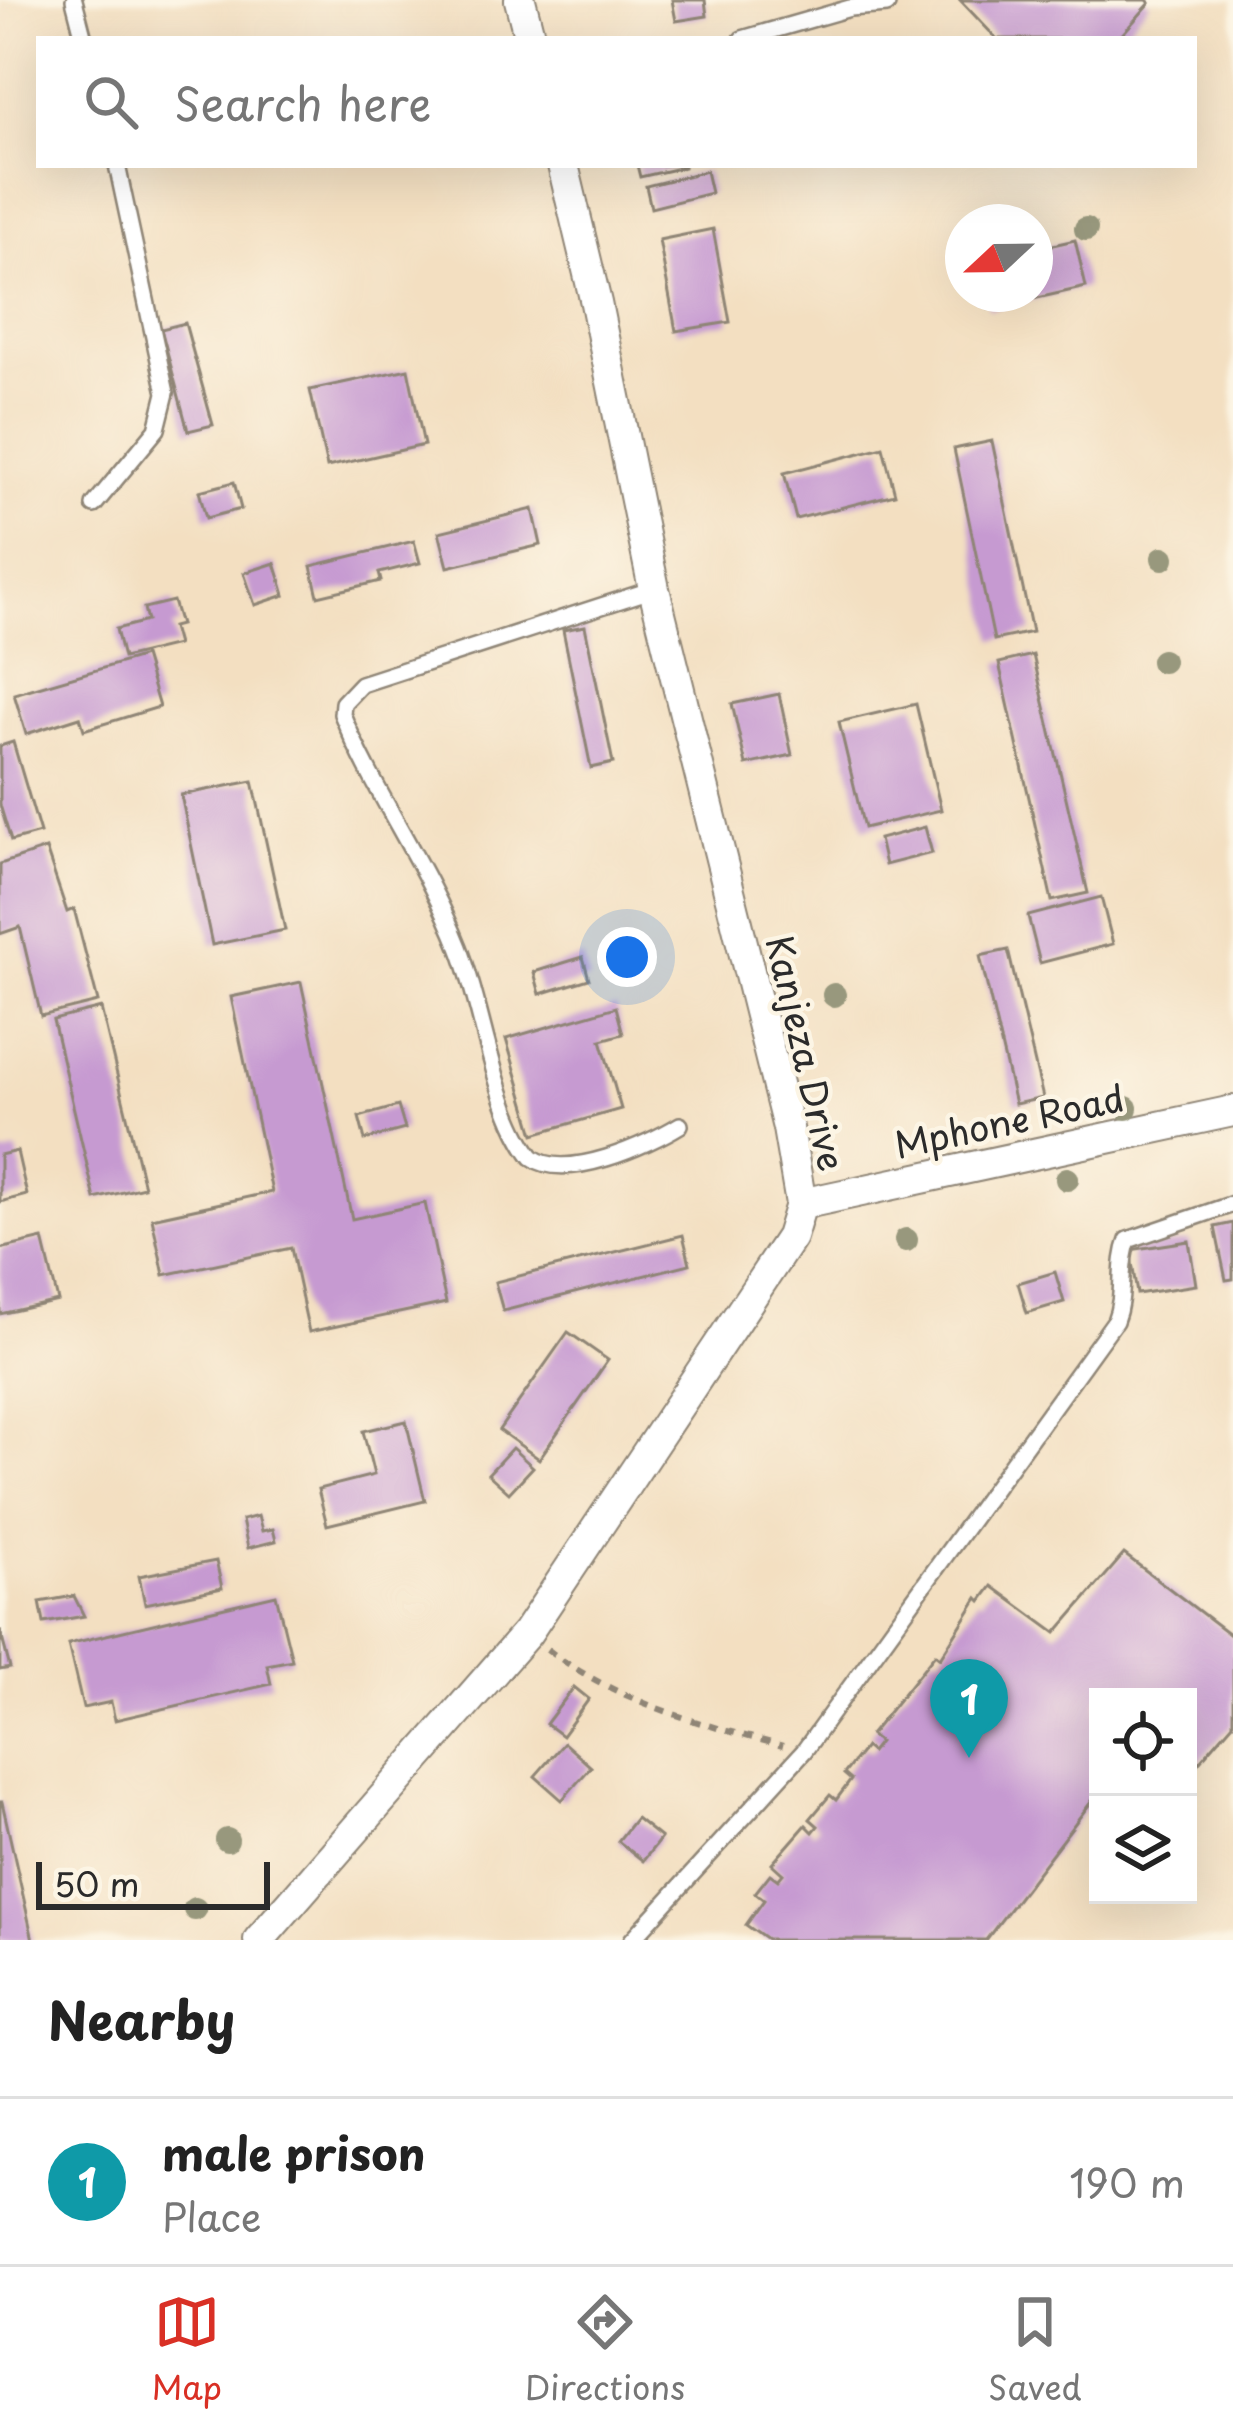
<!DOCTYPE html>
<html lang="en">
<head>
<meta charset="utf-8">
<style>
	body { margin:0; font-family:"Playpen Sans",sans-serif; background:#f2f2f2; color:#222 }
	.controls { position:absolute; right:36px; bottom:36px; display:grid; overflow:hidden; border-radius:0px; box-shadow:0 12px 48px #0002 }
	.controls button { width:108px; height:108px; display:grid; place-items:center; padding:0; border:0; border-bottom:3px solid #e0e0e0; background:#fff; color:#222; font:60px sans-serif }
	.compass { position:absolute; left:945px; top:204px; width:108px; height:108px; border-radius:50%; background:#fff; box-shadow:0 12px 48px #0002; rotate:248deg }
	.scale { position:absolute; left:36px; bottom:30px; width:234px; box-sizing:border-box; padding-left:12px; border:6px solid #2b2b2b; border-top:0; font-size:33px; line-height:42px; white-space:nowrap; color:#2b2b2b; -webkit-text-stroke:9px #fcf5e5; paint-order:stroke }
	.you { position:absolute; left:627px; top:957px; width:42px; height:42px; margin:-30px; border:9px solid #fff; border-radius:50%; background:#1a73e8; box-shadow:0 0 0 18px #1a73e833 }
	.badge { display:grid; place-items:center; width:78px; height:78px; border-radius:50%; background:#d93025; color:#fff; font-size:39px; font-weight:700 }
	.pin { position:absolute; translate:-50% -99px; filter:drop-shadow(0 3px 6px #0008) }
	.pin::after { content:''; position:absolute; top:63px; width:42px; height:36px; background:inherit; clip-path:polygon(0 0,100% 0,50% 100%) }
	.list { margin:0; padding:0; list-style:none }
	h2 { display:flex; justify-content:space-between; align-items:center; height:156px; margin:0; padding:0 48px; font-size:51px }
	h2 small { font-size:39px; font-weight:400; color:#767676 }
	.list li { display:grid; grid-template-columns:78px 1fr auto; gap:36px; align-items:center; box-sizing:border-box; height:168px; padding:0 48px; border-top:3px solid #e0e0e0 }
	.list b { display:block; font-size:45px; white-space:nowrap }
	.list p { margin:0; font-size:39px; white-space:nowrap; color:#767676 }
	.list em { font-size:39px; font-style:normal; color:#767676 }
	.icon { flex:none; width:66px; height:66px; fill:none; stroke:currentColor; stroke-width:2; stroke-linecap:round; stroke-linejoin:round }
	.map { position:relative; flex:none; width:1233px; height:1940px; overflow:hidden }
	.search { position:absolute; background:#fff; box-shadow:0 12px 48px #0002; left:36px; right:36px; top:36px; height:132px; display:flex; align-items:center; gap:30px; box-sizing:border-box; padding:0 42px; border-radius:0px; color:#767676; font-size:45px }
	.sheet { height:324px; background:#fff }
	nav { display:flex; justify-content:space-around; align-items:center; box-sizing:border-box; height:168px; border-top:3px solid #e0e0e0; background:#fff; font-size:33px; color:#767676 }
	nav a { display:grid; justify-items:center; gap:6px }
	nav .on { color:#d93025 }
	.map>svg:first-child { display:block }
	.building { fill:#c69ad1 }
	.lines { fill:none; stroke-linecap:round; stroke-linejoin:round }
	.lane-casing { stroke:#8f8576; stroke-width:20 }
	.street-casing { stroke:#8f8576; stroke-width:34 }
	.path { stroke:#8f8576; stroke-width:6; stroke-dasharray:9 9; stroke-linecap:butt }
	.lane { stroke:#fff; stroke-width:15 }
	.street { stroke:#fff; stroke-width:30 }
	.tree { fill:#98987d }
	.labels { text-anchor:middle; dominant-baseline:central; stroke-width:9; stroke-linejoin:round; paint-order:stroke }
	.street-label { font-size:36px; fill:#2b2b2b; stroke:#fcf5e5 }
</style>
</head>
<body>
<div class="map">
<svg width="1233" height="1940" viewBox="0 0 1233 1940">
	<rect width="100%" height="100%" fill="#fcf5e5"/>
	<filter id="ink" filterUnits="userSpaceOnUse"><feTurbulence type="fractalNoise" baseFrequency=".00833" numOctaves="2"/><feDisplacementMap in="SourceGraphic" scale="24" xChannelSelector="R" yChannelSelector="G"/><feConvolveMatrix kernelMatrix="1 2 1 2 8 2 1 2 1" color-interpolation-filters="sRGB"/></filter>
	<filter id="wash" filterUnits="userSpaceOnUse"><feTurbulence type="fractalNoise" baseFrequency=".004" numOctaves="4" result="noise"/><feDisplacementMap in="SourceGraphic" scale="48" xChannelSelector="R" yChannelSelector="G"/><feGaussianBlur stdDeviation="2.7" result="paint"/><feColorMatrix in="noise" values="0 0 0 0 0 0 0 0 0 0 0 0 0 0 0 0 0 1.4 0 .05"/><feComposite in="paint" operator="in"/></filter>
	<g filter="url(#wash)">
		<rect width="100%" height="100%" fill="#f3dfc1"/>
		<g id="blocks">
			<g class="building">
				<path d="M 672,0 L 705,0 L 707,16 L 676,21 Z"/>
				<path d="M 960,0 L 1147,0 L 1150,3 L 1118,39 L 997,39 Z"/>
				<path d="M 637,165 L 684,165 L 684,167 L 640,177 Z"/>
				<path d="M 706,171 L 711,193 L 651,208 L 646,186 Z"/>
				<path d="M 713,229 L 730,322 L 676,331 L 659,240 Z"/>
				<path d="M 1075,240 L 1086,287 L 989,309 L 986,294 L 1035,294 L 1035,249 Z"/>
				<path d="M 185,323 L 213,425 L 188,431 L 161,329 Z"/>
				<path d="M 408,369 L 424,445 L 327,467 L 310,390 Z"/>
				<path d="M 992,441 L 1032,632 L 994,640 L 954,449 Z"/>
				<path d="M 883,447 L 895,494 L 796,519 L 784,473 Z"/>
				<path d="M 234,482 L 241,509 L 206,518 L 199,491 Z"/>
				<path d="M 533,509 L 541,545 L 448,567 L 439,532 Z"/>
				<path d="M 414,541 L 420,563 L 379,573 L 381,581 L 318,596 L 311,566 Z"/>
				<path d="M 275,563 L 285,595 L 255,605 L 244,573 Z"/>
				<path d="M 173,601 L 180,625 L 172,627 L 177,645 L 123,658 L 116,629 L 147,621 L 144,608 Z"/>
				<path d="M 585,626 L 613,763 L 591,768 L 563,630 Z"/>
				<path d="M 1033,655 L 1088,893 L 1052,901 L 999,663 Z"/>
				<path d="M 144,656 L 159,707 L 84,730 L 80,717 L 26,734 L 14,694 Z"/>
				<path d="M 779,694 L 792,755 L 746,765 L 732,704 Z"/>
				<path d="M 916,704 L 941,810 L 864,828 L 839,722 Z"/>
				<path d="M 13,742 L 40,833 L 11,841 L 0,805 L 0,746 Z"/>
				<path d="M 253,781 L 285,930 L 212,945 L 181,795 Z"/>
				<path d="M 925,827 L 932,853 L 885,865 L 879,839 Z"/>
				<path d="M 46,849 L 67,912 L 74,909 L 98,1002 L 41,1016 L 20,927 L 0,934 L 0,864 Z"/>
				<path d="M 1101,897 L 1113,944 L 1040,963 L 1028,916 Z"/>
				<path d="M 1008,950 L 1043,1098 L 1015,1104 L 980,956 Z"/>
				<path d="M 583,957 L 589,979 L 540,994 L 534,972 Z"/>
				<path d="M 301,982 L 352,1219 L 425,1203 L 446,1303 L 309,1332 L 291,1248 L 164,1275 L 152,1218 L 272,1192 L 231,997 Z"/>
				<path d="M 616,1007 L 623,1034 L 601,1040 L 621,1109 L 534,1134 L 506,1039 Z"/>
				<path d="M 101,1008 L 144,1187 L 95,1199 L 53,1020 Z"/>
				<path d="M 398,1106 L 405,1129 L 365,1140 L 359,1117 Z"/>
				<path d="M 17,1151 L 27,1195 L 0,1202 L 0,1155 Z"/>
				<path d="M 1233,1223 L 1233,1279 L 1226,1280 L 1215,1227 Z"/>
				<path d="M 683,1235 L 690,1264 L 503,1311 L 495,1282 Z"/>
				<path d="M 43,1239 L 58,1301 L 0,1314 L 0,1249 Z"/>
				<path d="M 1189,1241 L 1196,1285 L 1137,1294 L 1130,1250 Z"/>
				<path d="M 1055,1272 L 1064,1302 L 1027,1313 L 1018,1283 Z"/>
				<path d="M 568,1332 L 608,1360 L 539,1459 L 499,1430 Z"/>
				<path d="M 406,1421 L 425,1501 L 327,1525 L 318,1489 L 374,1475 L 363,1431 Z"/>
				<path d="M 512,1448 L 533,1467 L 509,1493 L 488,1474 Z"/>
				<path d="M 258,1516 L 262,1531 L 273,1529 L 276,1541 L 248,1548 L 242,1520 Z"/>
				<path d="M 1124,1554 L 1233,1637 L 1233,1723 L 1188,1775 L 1188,1697 L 1098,1697 L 1098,1793 L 986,1940 L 767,1940 L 746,1925 L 764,1900 L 755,1893 L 770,1874 L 778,1880 L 783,1874 L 772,1864 L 806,1825 L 813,1832 L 818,1826 L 810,1819 L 830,1795 L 836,1800 L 851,1780 L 844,1774 L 865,1747 L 871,1752 L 879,1742 L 870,1735 L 935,1654 L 940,1658 L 978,1598 L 981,1601 L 992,1586 L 1056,1633 Z"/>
				<path d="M 216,1561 L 222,1588 L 145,1604 L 139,1576 Z"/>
				<path d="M 276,1595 L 292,1660 L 267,1665 L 271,1684 L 115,1720 L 111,1702 L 83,1708 L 68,1644 Z"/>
				<path d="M 74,1596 L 84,1616 L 44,1623 L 40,1602 Z"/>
				<path d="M 0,1630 L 10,1668 L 0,1670 Z"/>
				<path d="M 574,1687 L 589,1699 L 562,1736 L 546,1724 Z"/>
				<path d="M 564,1743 L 591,1767 L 562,1800 L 535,1776 Z"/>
				<path d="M 0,1802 L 2,1802 L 33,1940 L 0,1940 Z"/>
				<path d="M 636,1818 L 661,1838 L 643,1861 L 618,1841 Z"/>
			</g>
		</g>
	</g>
	<g filter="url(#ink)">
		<use href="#blocks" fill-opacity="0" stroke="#8f8576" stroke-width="3"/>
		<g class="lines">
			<defs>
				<g id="lane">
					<path d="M 74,0 L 84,39"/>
					<path d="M 742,39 L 850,8 L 887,5"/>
					<path d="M 94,505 L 157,429 L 166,393 L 117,165"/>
					<path d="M 654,589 L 361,684 L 343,703 L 342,714 C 375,795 427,866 459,947 C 483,1007 494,1108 532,1157 C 565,1183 649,1144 680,1125"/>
					<path d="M 632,1940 L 804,1751 L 1115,1321 C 1126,1294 1118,1266 1128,1240 L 1233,1204"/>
				</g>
				<g id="street">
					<path d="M 520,0 L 530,39"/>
					<path d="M 801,1204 L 1233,1111"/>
					<path d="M 259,1940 L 527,1633 L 791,1237 L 801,1204 L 788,1128 L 654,589 L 596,303 L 563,165"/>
				</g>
			</defs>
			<use href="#lane" class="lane-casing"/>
			<use href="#street" class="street-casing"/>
			<path class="path" d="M 547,1649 C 617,1702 700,1724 783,1746"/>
			<use href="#lane" class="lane"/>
			<use href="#street" class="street"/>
		</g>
		<g class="tree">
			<circle cx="1086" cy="229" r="12"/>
			<circle cx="1163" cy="558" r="12"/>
			<circle cx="1162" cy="661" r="12"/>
			<circle cx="834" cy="995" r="12"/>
			<circle cx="1126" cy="1108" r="12"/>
			<circle cx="1067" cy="1179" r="12"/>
			<circle cx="906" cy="1240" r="12"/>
			<circle cx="227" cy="1840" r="12"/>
			<circle cx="195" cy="1909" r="12"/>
		</g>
	</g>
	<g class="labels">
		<g class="street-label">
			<text transform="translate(807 1053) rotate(77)">Kanjeza Drive</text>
			<text transform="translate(1009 1120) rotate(-12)">Mphone Road</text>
		</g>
	</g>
</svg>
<div class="controls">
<button><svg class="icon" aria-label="locate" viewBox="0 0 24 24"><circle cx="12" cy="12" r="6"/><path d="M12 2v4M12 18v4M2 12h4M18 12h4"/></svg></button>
<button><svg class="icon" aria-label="layers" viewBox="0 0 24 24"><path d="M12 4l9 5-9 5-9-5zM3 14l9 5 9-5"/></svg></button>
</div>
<svg class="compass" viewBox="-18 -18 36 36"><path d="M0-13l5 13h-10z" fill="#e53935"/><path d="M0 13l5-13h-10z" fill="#767676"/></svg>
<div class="scale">50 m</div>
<div class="you"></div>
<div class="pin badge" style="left:969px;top:1758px;background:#0f9aa8">1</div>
<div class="search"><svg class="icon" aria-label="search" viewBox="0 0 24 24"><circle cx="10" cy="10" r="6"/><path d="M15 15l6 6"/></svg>Search here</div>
</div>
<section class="sheet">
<h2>Nearby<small></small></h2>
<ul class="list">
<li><span class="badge" style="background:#0f9aa8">1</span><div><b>male prison</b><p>Place</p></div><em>190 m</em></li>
</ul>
</section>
<nav>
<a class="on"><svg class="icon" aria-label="map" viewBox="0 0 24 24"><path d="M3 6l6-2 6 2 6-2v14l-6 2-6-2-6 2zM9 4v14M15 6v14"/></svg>Map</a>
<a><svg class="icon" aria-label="directions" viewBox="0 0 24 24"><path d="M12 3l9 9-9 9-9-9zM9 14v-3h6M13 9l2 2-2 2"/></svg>Directions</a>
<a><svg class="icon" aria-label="saved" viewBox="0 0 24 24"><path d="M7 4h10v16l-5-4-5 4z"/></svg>Saved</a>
</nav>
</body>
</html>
